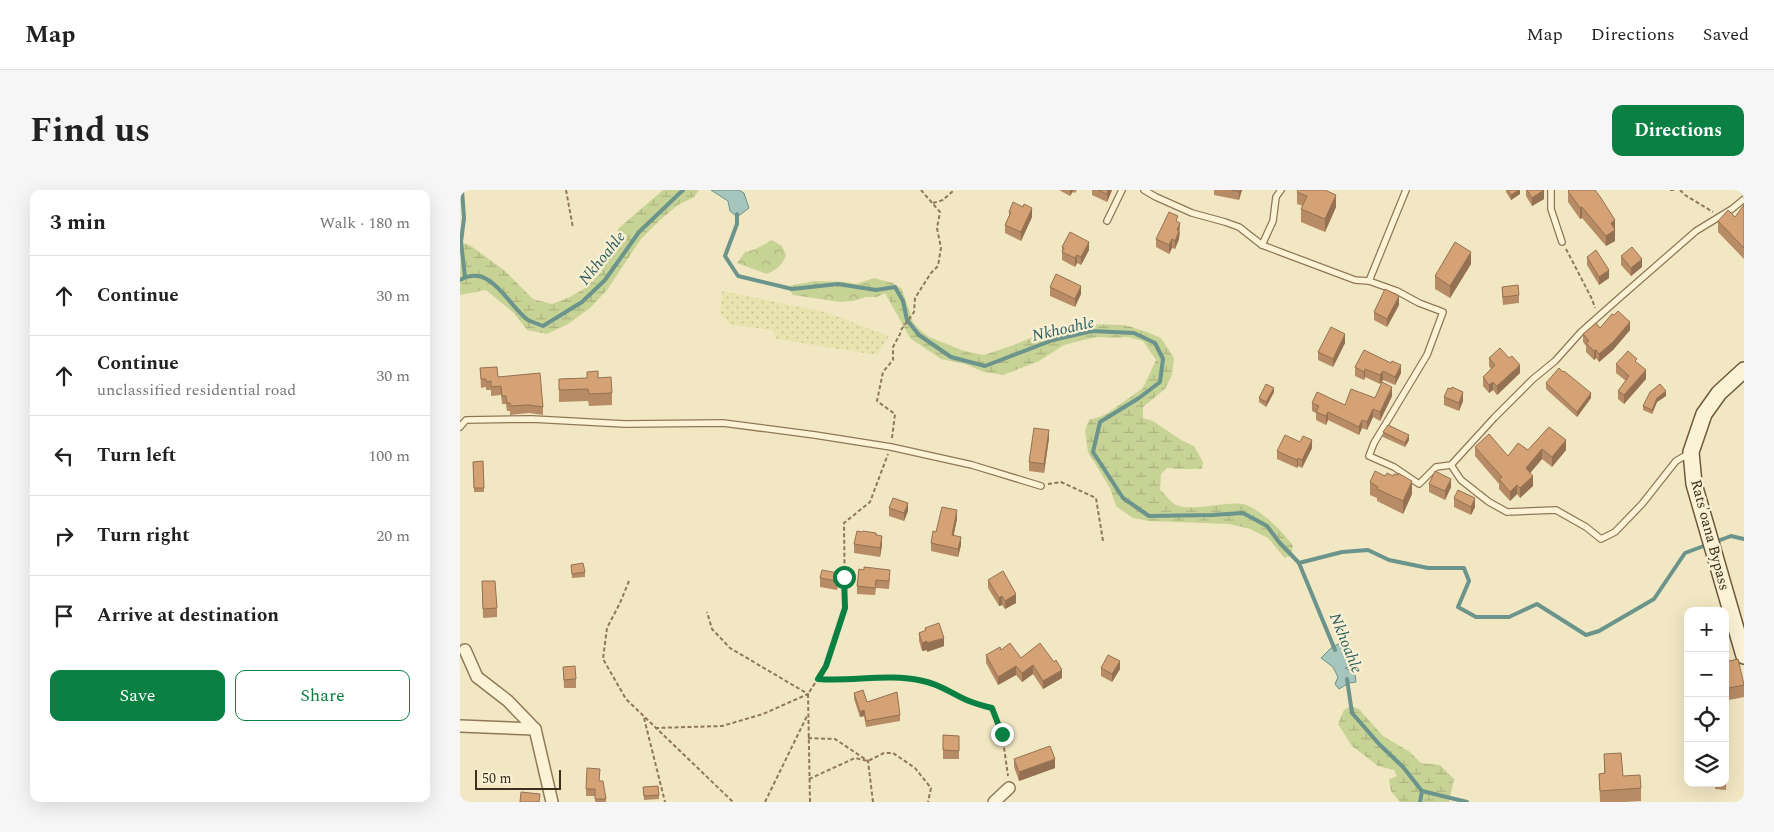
<!DOCTYPE html>
<html lang="en">
<head>
<meta charset="utf-8">
<style>
	body { margin:0; font-family:Spectral,serif; background:#f6f6f6; color:#222 }
	.controls { position:absolute; right:15px; bottom:15px; display:grid; overflow:hidden; border-radius:10px; box-shadow:0 5px 20px #0002 }
	.controls button { width:45px; height:45px; display:grid; place-items:center; padding:0; border:0; border-bottom:1px solid #e0e0e0; background:#fff; color:#222; font:25px sans-serif }
	.scale { position:absolute; left:15px; bottom:12px; width:86px; box-sizing:border-box; padding-left:5px; border:2px solid #3d2e1d; border-top:0; font-size:14px; line-height:18px; white-space:nowrap; color:#3d2e1d; -webkit-text-stroke:4px #f9f0d3; paint-order:stroke }
	.stop { position:absolute; width:15px; height:15px; margin:-11px; border:4px solid #0b8043; border-radius:50%; background:#fff }
	.stop.end { background:#0b8043; border-color:#fff; box-shadow:0 1px 5px #0008 }
	.list { margin:0; padding:0; list-style:none }
	h2 { display:flex; justify-content:space-between; align-items:center; height:65px; margin:0; padding:0 20px; font-size:21px }
	h2 small { font-size:16px; font-weight:400; color:#767676 }
	.list li { display:grid; grid-template-columns:32px 1fr auto; gap:15px; align-items:center; box-sizing:border-box; height:80px; padding:0 20px; border-top:1px solid #e0e0e0 }
	.list b { display:block; font-size:19px; white-space:nowrap }
	.list p { margin:0; font-size:16px; white-space:nowrap; color:#767676 }
	.list em { font-size:16px; font-style:normal; color:#767676 }
	.actions { display:flex; gap:10px; padding:15px 20px }
	.actions a { flex:1; padding:11px 0; border:1px solid #0b8043; border-radius:10px; text-align:center; font-size:18px; color:#0b8043 }
	.actions .main { background:#0b8043; color:#fff }
	.icon { flex:none; width:28px; height:28px; fill:none; stroke:currentColor; stroke-width:2; stroke-linecap:round; stroke-linejoin:round }
	.map { position:relative; flex:none; width:1284px; height:612px; overflow:hidden; border-radius:10px }
	header { display:flex; align-items:center; gap:30px; box-sizing:border-box; height:70px; padding:0 25px; background:#fff; border-bottom:1px solid #e0e0e0 }
	header strong { font-size:24px }
	nav { display:flex; gap:28px; margin-inline-start:auto; font-size:18px }
	.intro { display:flex; align-items:center; justify-content:space-between; box-sizing:border-box; height:120px; padding:0 30px }
	h1 { margin:0; font-size:35px }
	.button { padding:12px 22px; border-radius:10px; background:#0b8043; color:#fff; font-size:18px; font-weight:700 }
	main { display:flex; gap:30px; padding:0 30px }
	aside { flex:1; background:#fff; border-radius:10px; box-shadow:0 5px 20px #0002 }
	.map>svg:first-child { display:block }
	.farmland { fill:url(#farmland-dots) }
	.forest { fill:url(#forest-crowns) }
	.wetland { fill:url(#wetland-marsh) }
	.water { fill:#a5c5bd; stroke:#6b948c }
	.lines { fill:none; stroke-linecap:round; stroke-linejoin:round }
	.stream { stroke:#6b948c; stroke-width:4 }
	.lane-casing { stroke:#8e7857; stroke-width:8 }
	.street-casing { stroke:#8e7857; stroke-width:14 }
	.secondary-casing { stroke:#70593b; stroke-width:18 }
	.path { stroke:#8e7857; stroke-width:2; stroke-dasharray:4 2.5; stroke-linecap:butt }
	.lane { stroke:#fcf3d7; stroke-width:5.5 }
	.street { stroke:#fcf3d7; stroke-width:11 }
	.secondary { stroke:#fcf3d7; stroke-width:15 }
	.wall { fill:#b68b65 }
	.shaded-wall { fill:#947152 }
	.building { fill:#d4a275; stroke:#947152 }
	.route { stroke:#0b8043; stroke-width:6 }
	.labels { text-anchor:middle; dominant-baseline:central; stroke-width:4.5; stroke-linejoin:round; paint-order:stroke }
	.street-label { font-size:15px; fill:#3d2e1d; stroke:#f9f0d3 }
	.water-label { font-size:16px; font-style:italic; fill:#2b5e5e; stroke:#f9f0d3 }
</style>
</head>
<body>
<header>
<strong>Map</strong>
<nav><a>Map</a><a>Directions</a><a>Saved</a></nav>
</header>
<div class="intro"><h1>Find us</h1><a class="button">Directions</a></div>
<main>
<aside>
<h2>3 min<small>Walk · 180 m</small></h2>
<ul class="list">
<li><svg class="icon" aria-label="ahead" viewBox="0 0 24 24"><path d="M12 20V5M6 11l6-6 6 6"/></svg><div><b>Continue</b></div><em>30 m</em></li>
<li><svg class="icon" aria-label="ahead" viewBox="0 0 24 24"><path d="M12 20V5M6 11l6-6 6 6"/></svg><div><b>Continue</b><p>unclassified residential road</p></div><em>30 m</em></li>
<li><svg class="icon" aria-label="left" viewBox="0 0 24 24"><path d="M17 20v-9H6M10 6l-5 5 5 5"/></svg><div><b>Turn left</b></div><em>100 m</em></li>
<li><svg class="icon" aria-label="right" viewBox="0 0 24 24"><path d="M7 20v-9h11M14 6l5 5-5 5"/></svg><div><b>Turn right</b></div><em>20 m</em></li>
<li><svg class="icon" aria-label="arrive" viewBox="0 0 24 24"><path d="M6 21V4h12l-3 4 3 4H6"/></svg><div><b>Arrive at destination</b></div></li>
</ul>
<div class="actions"><a class="main">Save</a><a>Share</a></div>
</aside>
<div class="map">
<svg width="1284" height="612" viewBox="0 0 1284 612">
	<defs>
		<pattern id="farmland-dots" width="8" height="8" patternUnits="userSpaceOnUse" patternTransform="scale(1.25)"><rect width="8" height="8" fill="#e9e3af"/><path d="M2 2h.1M6 6h.1" fill="none" stroke="#c9c396" stroke-width="1.8" stroke-linecap="round"/></pattern>
		<pattern id="forest-crowns" width="20" height="18" patternUnits="userSpaceOnUse" patternTransform="scale(1.25)"><rect width="20" height="18" fill="#c7d295"/><path d="M2 6a3 3 0 1 1 6 0M12 15a3 3 0 1 1 6 0" fill="none" stroke="#acb580"/></pattern>
		<pattern id="wetland-marsh" width="20" height="14" patternUnits="userSpaceOnUse" patternTransform="scale(1.25)"><rect width="20" height="14" fill="#c7d295"/><path d="M1 5h8M5 5V1M11 12h8M15 12V8" fill="none" stroke="#acb580"/></pattern>
	</defs>
	<rect width="100%" height="100%" fill="#f2e7c3"/>
	<path class="farmland" d="M 262,101 L 365,122 L 429,146 L 417,165 L 316,149 L 313,140 L 271,135 L 260,123 Z"/>
	<g class="forest">
		<path d="M 312,50 L 322,56 L 326,65 C 322,76 317,79 307,84 L 277,73 L 285,62 L 296,59 Z"/>
		<path d="M 414,88 L 425,91 L 425,103 L 417,107 L 406,107 L 393,111 L 380,112 L 333,105 L 328,98 L 333,95 L 355,91 L 385,92 L 396,94 Z"/>
	</g>
	<g class="wetland">
		<path d="M 203,0 L 239,0 L 234,7 L 218,15 L 200,30 L 181,49 L 147,100 L 130,118 L 108,134 L 87,144 L 67,140 L 55,124 L 26,100 L 0,105 L 1,52 L 11,56 L 45,81 L 73,109 L 92,114 L 110,107 L 127,97 L 141,82 L 159,38 Z"/>
		<path d="M 425,91 L 433,93 L 442,99 L 453,132 L 459,139 L 469,147 L 504,161 L 524,165 L 551,156 L 578,145 L 622,134 L 665,135 L 687,142 L 701,148 L 714,168 L 712,185 L 705,199 L 683,217 L 683,228 L 693,231 L 721,250 L 734,256 L 743,272 L 742,279 L 719,279 L 707,278 L 701,284 L 700,300 C 705,304 709,310 714,314 C 729,323 764,311 783,314 C 798,317 825,343 833,356 L 831,365 L 825,368 L 808,348 L 790,339 L 769,334 L 689,331 L 673,328 L 656,316 L 650,298 L 628,262 L 625,240 L 629,230 L 645,225 L 683,198 L 696,170 L 683,151 L 667,147 L 654,148 L 638,147 L 619,151 L 604,155 L 579,171 L 543,185 L 524,182 L 505,174 L 481,169 L 450,148 L 425,103 Z"/>
		<path d="M 891,516 L 899,519 L 923,546 L 950,562 L 961,573 L 980,575 L 994,589 L 989,612 L 940,612 L 931,601 L 929,589 L 937,586 L 934,580 L 918,576 L 892,556 L 878,534 L 884,520 Z"/>
	</g>
	<g class="water">
		<path d="M 251,0 L 279,0 L 284,3 L 289,18 L 277,27 L 270,21 L 268,11 Z"/>
		<path d="M 882,452 L 892,471 L 893,476 L 885,478 L 895,483 L 896,492 L 889,493 L 879,499 L 875,494 L 878,487 L 873,477 L 861,468 L 871,458 Z"/>
	</g>
	<g class="lines">
		<g class="stream">
			<path d="M 2,0 L 4,28 L 1,52 L 5,87"/>
			<path d="M 277,24 L 277,34 L 265,66 L 278,86 L 332,99 L 378,94 L 416,100 L 435,97 L 443,111 L 447,130 L 459,145 L 491,167 L 525,176 L 593,150 L 632,141 L 674,143 L 695,153 L 703,169 L 700,192 L 679,208 L 640,232 L 633,262 L 663,308 L 689,326 L 752,325 L 783,323 L 807,336 L 819,352 L 839,373 L 875,460"/>
			<path d="M 0,90 C 31,72 48,116 68,130 C 72,132 78,134 83,136 L 122,112 L 145,90 L 179,42 L 223,0"/>
			<path d="M 1255,352 L 1271,346 L 1284,349"/>
			<path d="M 839,373 L 882,362 L 908,360 L 929,370 L 968,378 L 1004,378 L 1009,391 L 998,417 L 1016,427 L 1049,427 L 1077,414 L 1126,445 L 1139,441 L 1194,409 L 1225,363 L 1249,354"/>
			<path d="M 887,489 L 892,523 L 919,554 L 943,577 L 962,601 L 960,612"/>
			<path d="M 962,601 L 1007,612"/>
		</g>
		<defs>
			<g id="lane">
				<path d="M 684,0 L 696,7 L 732,23 L 765,32 L 779,37 L 802,55 L 823,63 L 895,90 L 909,91 L 937,101 L 959,113 L 983,122 L 967,165 L 914,253 L 909,266 L 934,277 L 959,294 L 976,277 L 991,275 L 1034,228 L 1073,189 L 1095,171 L 1121,142 L 1157,110 L 1236,41 L 1272,19 L 1284,9"/>
				<path d="M 1091,0 L 1091,19 L 1102,52"/>
				<path d="M 647,31 L 662,0"/>
				<path d="M 802,55 L 813,31 L 816,7 L 821,0"/>
				<path d="M 909,91 L 946,0"/>
				<path d="M 0,237 L 6,230 L 72,229 L 165,234 L 263,233 L 355,245 L 431,257 L 512,275 L 581,296"/>
				<path d="M 991,275 L 1001,290 L 1029,312 L 1047,322 L 1096,320 L 1126,337 L 1141,349 L 1155,342 L 1182,314 L 1216,271 L 1230,263"/>
			</g>
			<g id="street">
				<path d="M 5,460 L 17,487 L 48,511 L 75,539 L 92,612"/>
				<path d="M 0,536 L 75,539"/>
				<path d="M 534,612 L 549,598"/>
			</g>
			<path id="secondary" d="M 1284,180 L 1259,203 L 1244,224 L 1231,262 L 1234,294 L 1284,466"/>
		</defs>
		<use href="#lane" class="lane-casing"/>
		<use href="#street" class="street-casing"/>
		<use href="#secondary" class="secondary-casing"/>
		<g class="path">
			<path d="M 106,0 L 113,38"/>
			<path d="M 1210,0 L 1215,0"/>
			<path d="M 1220,0 L 1225,5 L 1253,22"/>
			<path d="M 473,13 L 483,10 L 494,0"/>
			<path d="M 1106,59 L 1132,109 L 1135,118"/>
			<path d="M 432,248 L 435,224 L 417,211 L 423,182 L 433,170 L 433,157 L 440,144 L 441,140 L 454,122 L 455,108 L 471,83 L 478,76 L 481,58 L 477,38 L 480,22 L 461,0"/>
			<path d="M 588,294 L 601,292 L 636,308 L 643,351"/>
			<path d="M 169,391 L 160,413 L 147,438 L 143,469 L 166,509 L 273,612"/>
			<path d="M 358,489 C 393,492 428,483 463,491 C 480,494 494,505 509,512 C 516,515 524,516 531,518 L 542,543 L 548,586"/>
			<path d="M 184,528 L 205,612"/>
			<path d="M 195,538 L 262,536 L 303,524 L 348,504 L 270,458 L 252,439 L 247,422"/>
			<path d="M 348,548 L 375,549 L 408,571 L 413,612"/>
			<path d="M 349,589 L 395,568 L 408,571 L 424,563 L 433,563 L 455,578 L 471,598 L 468,612"/>
			<path d="M 305,612 L 347,526"/>
			<path d="M 350,612 L 348,504 L 366,476 L 385,418 L 384,333 L 410,312 L 428,264"/>
		</g>
		<use href="#lane" class="lane"/>
		<use href="#street" class="street"/>
		<use href="#secondary" class="secondary"/>
	</g>
	<g class="wall">
		<path d="M 599,0 L 617,0 L 615,3 L 613,2 L 610,6 Z"/>
		<path d="M 632,0 L 652,0 L 647,12 L 632,5 Z"/>
		<path d="M 754,0 L 782,0 L 779,10 L 754,5 Z"/>
		<path d="M 1046,0 L 1060,0 L 1060,4 L 1051,10 L 1046,2 Z"/>
		<path d="M 1066,0 L 1084,0 L 1084,9 L 1072,16 L 1066,6 Z"/>
		<path d="M 1108,1 L 1155,39 L 1155,51 L 1146,56 L 1122,28 L 1120,29 L 1108,12 Z"/>
		<path d="M 837,2 L 876,17 L 865,42 L 841,32 L 841,19 L 843,16 L 837,14 Z"/>
		<path d="M 1284,15 L 1284,69 L 1258,42 L 1258,31 L 1275,27 Z"/>
		<path d="M 549,22 L 572,27 L 561,51 L 545,43 L 545,35 L 549,26 Z"/>
		<path d="M 720,42 L 719,49 L 715,59 L 712,58 L 709,64 L 696,57 L 696,49 Z"/>
		<path d="M 602,57 L 629,60 L 621,75 L 617,73 L 615,77 L 602,70 Z"/>
		<path d="M 1161,66 L 1182,77 L 1171,86 L 1161,75 Z"/>
		<path d="M 1127,67 L 1149,88 L 1139,95 L 1127,75 Z"/>
		<path d="M 1011,74 L 990,108 L 975,99 L 975,86 Z"/>
		<path d="M 590,97 L 621,104 L 615,117 L 590,106 Z"/>
		<path d="M 1042,97 L 1059,105 L 1059,113 L 1043,115 L 1042,105 Z"/>
		<path d="M 939,115 L 927,137 L 914,130 L 914,122 Z"/>
		<path d="M 1140,138 L 1170,140 L 1153,160 L 1139,172 L 1136,168 L 1134,170 L 1126,162 L 1126,156 L 1123,152 L 1123,144 Z"/>
		<path d="M 885,153 L 873,177 L 858,170 L 858,162 Z"/>
		<path d="M 1029,168 L 1060,183 L 1037,205 L 1033,200 L 1029,203 L 1023,196 L 1023,187 L 1031,179 L 1029,176 Z"/>
		<path d="M 1177,173 L 1186,189 L 1164,214 L 1158,209 L 1158,201 L 1166,191 L 1156,183 L 1156,174 Z"/>
		<path d="M 895,177 L 941,183 L 935,195 L 923,190 L 920,194 L 905,187 L 904,190 L 895,186 Z"/>
		<path d="M 20,178 L 38,187 L 83,217 L 83,225 L 69,223 L 50,225 L 50,221 L 47,221 L 46,214 L 42,214 L 41,205 L 31,206 L 31,200 L 26,200 L 26,197 L 21,198 Z"/>
		<path d="M 1103,182 L 1131,208 L 1117,227 L 1086,199 L 1086,193 Z"/>
		<path d="M 138,188 L 152,203 L 152,215 L 129,216 L 128,211 L 99,212 L 99,189 Z"/>
		<path d="M 814,202 L 806,217 L 799,212 L 799,208 Z"/>
		<path d="M 932,206 L 920,231 L 913,227 L 907,240 L 902,238 L 899,245 L 868,230 L 866,235 L 856,230 L 856,223 L 852,221 L 852,213 L 885,215 L 915,208 Z"/>
		<path d="M 1206,206 L 1197,212 L 1192,224 L 1183,220 L 1183,216 Z"/>
		<path d="M 984,207 L 1003,211 L 999,221 L 984,215 Z"/>
		<path d="M 1089,237 L 1106,260 L 1092,277 L 1082,269 L 1070,283 L 1073,296 L 1060,308 L 1057,304 L 1050,311 L 1039,299 L 1039,294 L 1015,266 L 1015,257 L 1048,266 L 1068,260 Z"/>
		<path d="M 923,242 L 949,250 L 945,257 L 923,247 Z"/>
		<path d="M 589,248 L 584,283 L 569,281 L 569,272 Z"/>
		<path d="M 852,258 L 842,278 L 838,276 L 837,278 L 817,269 L 817,261 Z"/>
		<path d="M 23,271 L 24,302 L 14,302 L 13,272 Z"/>
		<path d="M 910,292 L 952,304 L 943,324 L 917,311 L 917,308 L 910,305 Z"/>
		<path d="M 969,294 L 991,297 L 985,310 L 969,302 Z"/>
		<path d="M 994,308 L 1015,317 L 1011,325 L 994,317 Z"/>
		<path d="M 429,318 L 448,321 L 444,331 L 429,326 Z"/>
		<path d="M 497,329 L 493,346 L 501,355 L 498,367 L 471,361 L 471,353 L 476,342 Z"/>
		<path d="M 416,345 L 422,355 L 420,367 L 394,363 L 394,354 Z"/>
		<path d="M 111,375 L 125,382 L 125,387 L 112,388 Z"/>
		<path d="M 404,380 L 430,388 L 429,399 L 416,398 L 415,405 L 397,404 L 397,396 Z"/>
		<path d="M 360,388 L 378,391 L 377,400 L 360,397 Z"/>
		<path d="M 528,390 L 556,413 L 545,419 L 542,415 L 539,416 L 528,398 Z"/>
		<path d="M 22,391 L 37,418 L 37,427 L 23,428 Z"/>
		<path d="M 465,438 L 484,456 L 467,462 L 467,460 L 462,461 L 459,451 L 459,443 L 465,441 Z"/>
		<path d="M 541,460 L 561,468 L 602,488 L 583,499 L 573,484 L 562,492 L 556,485 L 538,495 L 526,473 L 526,465 Z"/>
		<path d="M 1265,473 L 1284,495 L 1284,507 L 1269,510 L 1269,513 L 1265,514 Z"/>
		<path d="M 103,477 L 116,489 L 116,498 L 104,498 Z"/>
		<path d="M 641,478 L 660,479 L 652,492 L 641,486 Z"/>
		<path d="M 394,503 L 407,512 L 440,525 L 440,531 L 406,537 L 404,526 L 400,527 L 394,509 Z"/>
		<path d="M 483,545 L 499,546 L 499,569 L 483,569 Z"/>
		<path d="M 1228,561 L 1228,586 L 1225,586 L 1225,578 Z"/>
		<path d="M 1144,564 L 1163,586 L 1181,598 L 1181,611 L 1164,612 L 1140,612 L 1139,584 L 1144,583 Z"/>
		<path d="M 1265,566 L 1267,566 L 1266,600 L 1255,599 L 1255,593 L 1265,593 Z"/>
		<path d="M 554,569 L 595,578 L 559,591 L 554,577 Z"/>
		<path d="M 140,591 L 146,609 L 146,612 L 135,612 L 135,606 L 126,606 L 126,599 Z"/>
		<path d="M 183,597 L 199,605 L 199,609 L 184,610 Z"/>
	</g>
	<g class="shaded-wall">
		<path d="M 610,0 L 613,0 L 610,6 Z"/>
		<path d="M 648,0 L 652,0 L 647,12 L 647,4 Z"/>
		<path d="M 780,0 L 782,0 L 779,10 L 779,2 Z"/>
		<path d="M 1059,0 L 1060,0 L 1060,4 L 1051,10 L 1051,5 Z"/>
		<path d="M 1084,0 L 1084,9 L 1072,16 L 1072,8 Z"/>
		<path d="M 876,5 L 876,17 L 865,42 L 865,29 Z"/>
		<path d="M 1122,17 L 1122,28 L 1120,29 L 1120,18 Z"/>
		<path d="M 572,18 L 572,27 L 561,51 L 561,42 Z"/>
		<path d="M 1155,30 L 1155,51 L 1146,56 L 1146,46 L 1151,33 Z"/>
		<path d="M 720,33 L 719,49 L 715,59 L 715,51 L 717,40 Z"/>
		<path d="M 712,49 L 712,58 L 709,64 L 709,55 Z"/>
		<path d="M 629,52 L 629,60 L 621,75 L 621,67 Z"/>
		<path d="M 1011,62 L 1011,74 L 990,108 L 990,96 Z"/>
		<path d="M 617,65 L 617,73 L 615,77 L 615,68 Z"/>
		<path d="M 1182,69 L 1182,77 L 1171,86 L 1171,78 Z"/>
		<path d="M 1149,80 L 1149,88 L 1139,95 L 1139,87 Z"/>
		<path d="M 621,96 L 621,104 L 615,117 L 615,109 Z"/>
		<path d="M 939,106 L 939,115 L 927,137 L 927,129 Z"/>
		<path d="M 1170,132 L 1170,140 L 1153,160 L 1139,172 L 1139,164 Z"/>
		<path d="M 885,144 L 885,153 L 873,177 L 873,169 Z"/>
		<path d="M 1136,160 L 1136,168 L 1134,170 L 1134,161 Z"/>
		<path d="M 941,175 L 941,183 L 935,195 L 935,187 Z"/>
		<path d="M 1060,175 L 1060,183 L 1037,205 L 1037,196 Z"/>
		<path d="M 905,179 L 905,187 L 904,190 L 904,182 Z"/>
		<path d="M 1186,180 L 1186,189 L 1164,214 L 1164,205 Z"/>
		<path d="M 923,181 L 923,190 L 920,194 L 920,185 Z"/>
		<path d="M 1033,192 L 1033,200 L 1029,203 L 1029,195 Z"/>
		<path d="M 932,197 L 932,206 L 920,231 L 920,222 Z"/>
		<path d="M 814,198 L 814,202 L 806,217 L 806,212 Z"/>
		<path d="M 1206,201 L 1206,206 L 1197,212 L 1192,224 L 1192,220 L 1197,208 Z"/>
		<path d="M 1003,202 L 1003,211 L 999,221 L 999,213 Z"/>
		<path d="M 1131,203 L 1131,208 L 1117,227 L 1117,222 Z"/>
		<path d="M 913,219 L 913,227 L 907,240 L 907,232 Z"/>
		<path d="M 868,222 L 868,230 L 866,235 L 866,226 Z"/>
		<path d="M 902,230 L 902,238 L 899,245 L 899,237 Z"/>
		<path d="M 589,240 L 589,248 L 584,283 L 584,274 Z"/>
		<path d="M 949,245 L 949,250 L 945,257 L 945,253 Z"/>
		<path d="M 852,250 L 852,258 L 842,278 L 842,270 Z"/>
		<path d="M 1106,250 L 1106,260 L 1092,277 L 1092,267 Z"/>
		<path d="M 1082,259 L 1082,269 L 1066,288 L 1066,278 Z"/>
		<path d="M 838,268 L 838,276 L 837,278 L 837,270 Z"/>
		<path d="M 1073,286 L 1073,296 L 1060,308 L 1060,298 Z"/>
		<path d="M 991,289 L 991,297 L 985,310 L 985,301 Z"/>
		<path d="M 952,291 L 952,304 L 943,324 L 943,311 Z"/>
		<path d="M 1057,295 L 1057,304 L 1050,311 L 1050,302 Z"/>
		<path d="M 1015,308 L 1015,317 L 1011,325 L 1011,317 Z"/>
		<path d="M 448,313 L 448,321 L 444,331 L 444,323 Z"/>
		<path d="M 497,320 L 497,329 L 492,354 L 492,345 Z"/>
		<path d="M 422,346 L 422,355 L 420,367 L 420,358 Z"/>
		<path d="M 501,347 L 501,355 L 498,367 L 498,359 Z"/>
		<path d="M 378,383 L 378,391 L 377,400 L 377,391 Z"/>
		<path d="M 556,404 L 556,413 L 545,419 L 545,411 Z"/>
		<path d="M 542,406 L 542,415 L 539,416 L 539,408 Z"/>
		<path d="M 484,448 L 484,456 L 467,462 L 467,453 Z"/>
		<path d="M 467,451 L 467,460 L 462,461 L 462,453 Z"/>
		<path d="M 660,471 L 660,479 L 652,492 L 652,484 Z"/>
		<path d="M 573,475 L 573,484 L 562,492 L 562,483 Z"/>
		<path d="M 556,476 L 556,485 L 538,495 L 538,487 Z"/>
		<path d="M 602,480 L 602,488 L 583,499 L 583,491 Z"/>
		<path d="M 1269,501 L 1269,513 L 1265,514 L 1265,502 Z"/>
		<path d="M 404,520 L 404,526 L 400,527 L 400,522 Z"/>
		<path d="M 595,569 L 595,578 L 559,591 L 559,582 Z"/>
	</g>
	<g class="building">
		<path d="M 638,0 L 648,0 L 647,4 Z"/>
		<path d="M 771,0 L 780,0 L 779,2 Z"/>
		<path d="M 838,0 L 865,0 L 876,5 L 865,29 L 841,19 L 847,6 L 837,2 Z"/>
		<path d="M 1048,0 L 1059,0 L 1051,5 Z"/>
		<path d="M 1067,0 L 1084,0 L 1072,8 Z"/>
		<path d="M 1109,0 L 1135,0 L 1141,8 L 1155,30 L 1151,33 L 1155,40 L 1146,46 L 1122,17 L 1120,18 L 1108,1 Z"/>
		<path d="M 553,12 L 563,17 L 564,14 L 572,18 L 561,42 L 545,35 L 551,22 L 549,22 Z"/>
		<path d="M 1284,15 L 1284,58 L 1258,31 L 1268,20 L 1275,27 Z"/>
		<path d="M 709,22 L 718,26 L 716,31 L 720,33 L 717,40 L 719,41 L 715,51 L 712,49 L 709,55 L 696,49 Z"/>
		<path d="M 610,42 L 629,52 L 621,67 L 617,65 L 615,68 L 602,62 L 604,58 L 602,57 Z"/>
		<path d="M 995,52 L 1011,62 L 990,96 L 975,86 Z"/>
		<path d="M 1172,57 L 1182,69 L 1171,78 L 1161,66 Z"/>
		<path d="M 1136,60 L 1149,80 L 1139,87 L 1127,67 Z"/>
		<path d="M 596,84 L 621,96 L 615,109 L 590,97 Z"/>
		<path d="M 1058,95 L 1059,105 L 1043,107 L 1042,97 Z"/>
		<path d="M 925,99 L 939,106 L 927,129 L 914,122 Z"/>
		<path d="M 1158,121 L 1170,132 L 1153,152 L 1139,164 L 1136,160 L 1134,161 L 1126,153 L 1129,151 L 1123,144 L 1136,133 L 1140,138 L 1152,124 L 1154,125 Z"/>
		<path d="M 871,137 L 885,144 L 873,169 L 858,162 Z"/>
		<path d="M 1040,158 L 1049,168 L 1052,166 L 1060,175 L 1037,196 L 1033,192 L 1029,195 L 1023,187 L 1035,175 L 1029,168 Z"/>
		<path d="M 904,160 L 931,173 L 932,171 L 941,175 L 935,187 L 923,181 L 920,185 L 905,179 L 904,182 L 895,177 Z"/>
		<path d="M 1168,161 L 1177,169 L 1175,171 L 1186,180 L 1164,205 L 1158,201 L 1169,186 L 1156,174 Z"/>
		<path d="M 37,177 L 38,187 L 80,183 L 83,217 L 69,215 L 50,216 L 50,213 L 47,213 L 46,206 L 42,206 L 41,196 L 31,197 L 31,191 L 26,192 L 26,189 L 21,189 L 20,178 Z"/>
		<path d="M 1099,178 L 1103,182 L 1104,181 L 1131,203 L 1117,222 L 1086,193 Z"/>
		<path d="M 138,181 L 138,188 L 151,187 L 152,203 L 129,204 L 128,199 L 99,200 L 99,189 L 127,188 L 127,182 Z"/>
		<path d="M 922,192 L 932,197 L 920,222 L 913,219 L 907,232 L 902,230 L 899,237 L 868,222 L 866,226 L 856,222 L 859,216 L 852,213 L 857,202 L 885,215 L 891,199 L 915,208 Z"/>
		<path d="M 806,194 L 814,198 L 806,212 L 799,208 Z"/>
		<path d="M 1200,194 L 1206,201 L 1197,208 L 1192,220 L 1183,216 L 1190,202 Z"/>
		<path d="M 992,197 L 1003,202 L 999,213 L 984,207 L 988,198 L 991,199 Z"/>
		<path d="M 928,235 L 949,245 L 945,253 L 923,242 Z"/>
		<path d="M 1089,237 L 1106,250 L 1092,267 L 1082,259 L 1066,278 L 1073,286 L 1060,298 L 1057,295 L 1050,302 L 1039,289 L 1042,287 L 1015,257 L 1029,244 L 1048,266 L 1058,253 L 1068,260 Z"/>
		<path d="M 574,238 L 589,240 L 584,274 L 569,272 Z"/>
		<path d="M 825,245 L 840,252 L 843,246 L 852,250 L 842,270 L 838,268 L 837,270 L 817,261 Z"/>
		<path d="M 23,271 L 24,298 L 14,298 L 13,272 Z"/>
		<path d="M 915,281 L 925,286 L 927,283 L 933,286 L 934,284 L 938,285 L 938,283 L 952,291 L 943,311 L 917,299 L 918,297 L 910,292 Z"/>
		<path d="M 975,281 L 991,289 L 985,301 L 969,294 Z"/>
		<path d="M 998,300 L 1015,308 L 1011,317 L 994,308 Z"/>
		<path d="M 433,308 L 448,313 L 444,323 L 429,318 Z"/>
		<path d="M 482,317 L 497,320 L 492,345 L 501,347 L 498,359 L 471,353 L 473,341 L 476,342 Z"/>
		<path d="M 397,341 L 402,342 L 403,341 L 416,343 L 416,345 L 422,346 L 420,358 L 394,354 Z"/>
		<path d="M 123,373 L 125,382 L 112,384 L 111,375 Z"/>
		<path d="M 404,377 L 430,380 L 429,391 L 416,390 L 415,398 L 397,396 L 399,379 L 404,380 Z"/>
		<path d="M 362,380 L 378,383 L 377,391 L 360,388 Z"/>
		<path d="M 543,381 L 556,404 L 545,411 L 542,406 L 539,408 L 528,390 Z"/>
		<path d="M 22,391 L 35,391 L 37,418 L 23,419 Z"/>
		<path d="M 479,433 L 484,448 L 467,453 L 467,451 L 462,453 L 459,443 L 466,440 L 465,438 Z"/>
		<path d="M 550,453 L 561,468 L 580,453 L 594,472 L 596,470 L 602,480 L 583,491 L 573,475 L 562,483 L 556,476 L 538,487 L 526,465 L 540,457 L 541,460 Z"/>
		<path d="M 648,465 L 660,471 L 652,484 L 641,478 Z"/>
		<path d="M 1278,469 L 1284,495 L 1269,498 L 1269,501 L 1265,502 L 1265,473 L 1269,471 Z"/>
		<path d="M 115,476 L 116,489 L 104,490 L 103,477 Z"/>
		<path d="M 403,500 L 407,512 L 437,502 L 440,525 L 406,531 L 404,520 L 400,522 L 394,503 Z"/>
		<path d="M 483,545 L 499,546 L 499,561 L 483,560 Z"/>
		<path d="M 590,556 L 595,569 L 559,582 L 554,569 Z"/>
		<path d="M 1226,560 L 1228,561 L 1228,578 L 1225,578 Z"/>
		<path d="M 1161,563 L 1163,586 L 1180,585 L 1181,598 L 1140,601 L 1139,584 L 1145,583 L 1144,564 Z"/>
		<path d="M 1265,566 L 1267,566 L 1266,591 L 1265,591 Z"/>
		<path d="M 127,578 L 140,579 L 139,591 L 143,591 L 146,609 L 135,609 L 135,599 L 126,599 Z"/>
		<path d="M 198,596 L 199,605 L 184,606 L 183,597 Z"/>
		<path d="M 61,602 L 80,604 L 79,612 L 60,612 Z"/>
	</g>
	<g class="lines">
		<path class="route" d="M 384,387 L 385,418 L 366,476 L 358,489 C 393,492 428,483 463,491 C 480,494 494,505 509,511 C 516,514 524,516 532,518 L 542,544"/>
	</g>
	<g class="labels">
		<g class="street-label">
			<text transform="translate(1250 345) rotate(75)">Rats'oana Bypass</text>
		</g>
		<g class="water-label">
			<text transform="translate(142 68) rotate(-51)">Nkhoahle</text>
			<text transform="translate(603 139) rotate(-13)">Nkhoahle</text>
			<text transform="translate(886 453) rotate(68)">Nkhoahle</text>
		</g>
	</g>
</svg>
<div class="controls">
<button>+</button>
<button>−</button>
<button><svg class="icon" aria-label="locate" viewBox="0 0 24 24"><circle cx="12" cy="12" r="6"/><path d="M12 2v4M12 18v4M2 12h4M18 12h4"/></svg></button>
<button><svg class="icon" aria-label="layers" viewBox="0 0 24 24"><path d="M12 4l9 5-9 5-9-5zM3 14l9 5 9-5"/></svg></button>
</div>
<div class="scale">50 m</div>
<div class="stop" style="left:384px;top:387px"></div>
<div class="stop end" style="left:542px;top:544px"></div>
</div>
</main>
</body>
</html>
